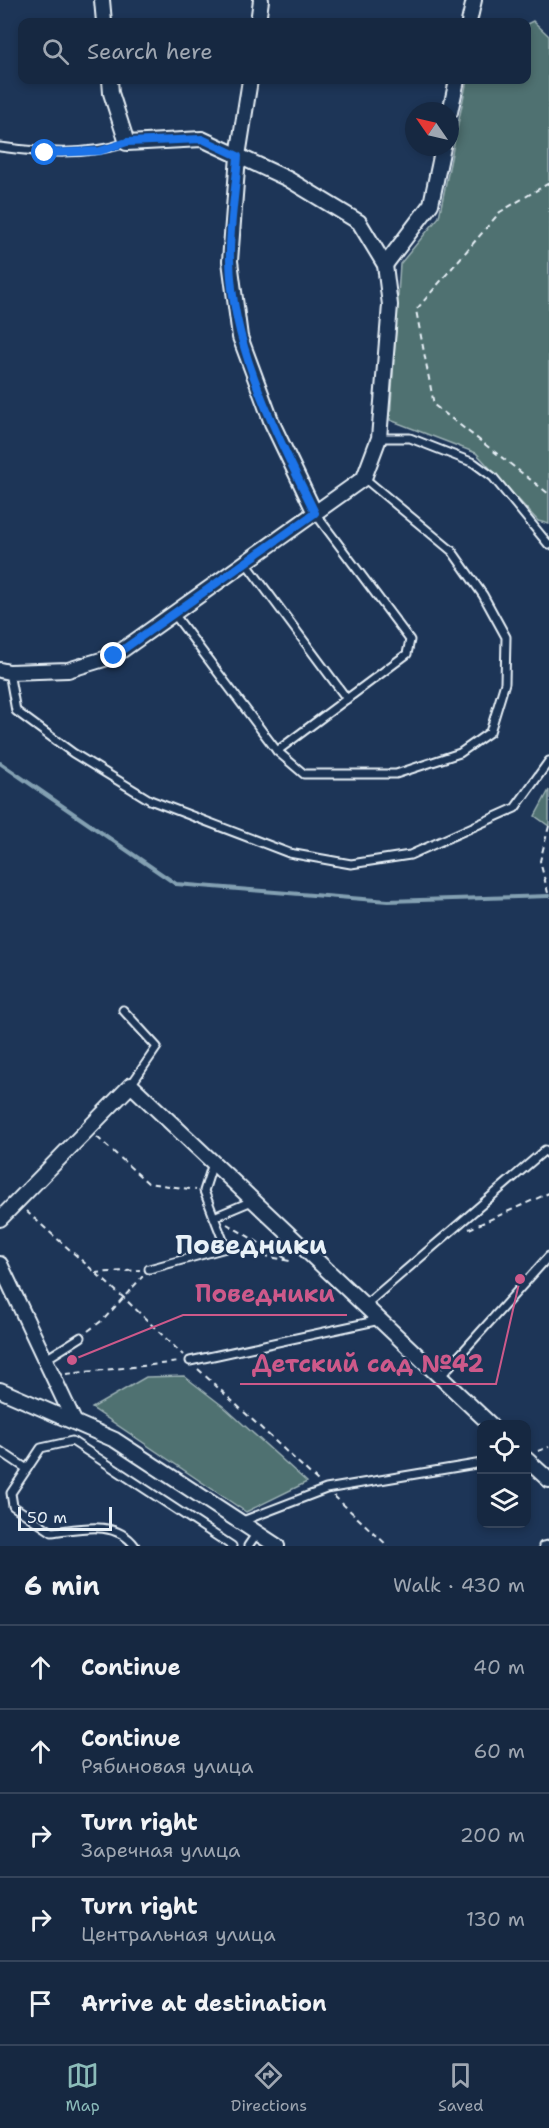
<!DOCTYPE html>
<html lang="en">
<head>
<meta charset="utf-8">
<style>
	body { margin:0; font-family:"Shantell Sans",sans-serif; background:#1f3048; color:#f1f3f6 }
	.controls { position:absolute; right:18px; bottom:18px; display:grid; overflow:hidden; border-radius:12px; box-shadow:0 3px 9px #0003 }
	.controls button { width:54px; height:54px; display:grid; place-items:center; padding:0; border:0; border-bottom:2px solid #35445a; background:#162841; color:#f1f3f6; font:30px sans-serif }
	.compass { position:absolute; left:405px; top:102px; width:54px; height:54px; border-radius:50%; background:#162841; box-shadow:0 3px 9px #0003; rotate:304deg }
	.scale { position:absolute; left:18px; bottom:15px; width:94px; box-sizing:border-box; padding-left:6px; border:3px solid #e8f1f8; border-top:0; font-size:16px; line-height:21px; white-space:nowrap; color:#e8f1f8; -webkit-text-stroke:4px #1d3557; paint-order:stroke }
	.stop { position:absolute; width:18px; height:18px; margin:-14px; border:4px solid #1a73e8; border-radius:50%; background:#fff }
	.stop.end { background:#1a73e8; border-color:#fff; box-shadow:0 2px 6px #0008 }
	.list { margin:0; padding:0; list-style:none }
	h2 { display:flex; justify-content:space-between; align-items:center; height:78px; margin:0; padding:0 24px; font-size:26px }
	h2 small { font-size:20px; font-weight:400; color:#9ea6b1 }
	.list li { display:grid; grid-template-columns:39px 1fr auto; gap:18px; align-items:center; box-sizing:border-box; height:84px; padding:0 24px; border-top:2px solid #35445a }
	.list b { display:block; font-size:22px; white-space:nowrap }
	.list p { margin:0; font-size:20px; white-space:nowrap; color:#9ea6b1 }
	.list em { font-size:20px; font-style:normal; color:#9ea6b1 }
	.icon { flex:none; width:33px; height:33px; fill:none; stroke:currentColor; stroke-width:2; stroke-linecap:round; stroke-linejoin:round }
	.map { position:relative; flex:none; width:549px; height:1546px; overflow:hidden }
	.search { position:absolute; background:#162841; box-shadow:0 3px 9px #0003; left:18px; right:18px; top:18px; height:66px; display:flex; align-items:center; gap:15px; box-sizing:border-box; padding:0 21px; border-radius:12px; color:#9ea6b1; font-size:22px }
	.sheet { height:498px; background:#162841 }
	nav { display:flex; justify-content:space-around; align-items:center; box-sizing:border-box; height:84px; border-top:2px solid #35445a; background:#162841; font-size:16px; color:#9ea6b1 }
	nav a { display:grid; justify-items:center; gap:3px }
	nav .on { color:#8bbbb9 }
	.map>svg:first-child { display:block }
	.green { fill:#4f7171; stroke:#9cb1b4; stroke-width:1.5 }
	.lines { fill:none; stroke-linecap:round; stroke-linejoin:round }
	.stream { stroke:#83a0b2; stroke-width:4 }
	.service-casing { stroke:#e8f1f8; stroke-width:11 }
	.minor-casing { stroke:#e8f1f8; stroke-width:18 }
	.path { stroke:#e8f1f8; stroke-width:2; stroke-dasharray:6 4.5; stroke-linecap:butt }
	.service { stroke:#1d3557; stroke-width:7 }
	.minor { stroke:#1d3557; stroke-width:14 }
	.route { stroke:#1a73e8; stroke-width:8 }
	.labels { text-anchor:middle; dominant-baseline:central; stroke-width:4.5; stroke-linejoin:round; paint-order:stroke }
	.quarter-label { font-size:26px; font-weight:bold; fill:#e8f1f8; stroke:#1d3557 }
	.leader { fill:none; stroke:#cd598a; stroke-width:2 }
	.callout-dot { fill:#cd598a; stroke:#1d3557; stroke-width:2 }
	.callout-label { font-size:24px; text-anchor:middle; font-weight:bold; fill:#cd598a; stroke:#1d3557; stroke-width:4.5; stroke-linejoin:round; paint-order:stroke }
</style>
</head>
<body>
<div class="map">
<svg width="549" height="1546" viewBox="0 0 549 1546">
	<rect width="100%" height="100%" fill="#1d3557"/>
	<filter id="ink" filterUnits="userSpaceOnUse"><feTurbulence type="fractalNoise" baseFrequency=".0167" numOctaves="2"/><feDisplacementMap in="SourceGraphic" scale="12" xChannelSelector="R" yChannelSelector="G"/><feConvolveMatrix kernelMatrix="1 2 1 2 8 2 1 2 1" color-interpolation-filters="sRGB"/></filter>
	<g filter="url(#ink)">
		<g class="green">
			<path d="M 533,21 L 549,36 L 549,524 L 538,521 L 476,453 L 390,420 L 400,264 L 439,217 L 467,80 L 526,80 L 527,24 Z"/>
			<path d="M 549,790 L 549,826 L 535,816 Z"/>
			<path d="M 184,1376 L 224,1407 L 307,1482 L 246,1512 L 92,1408 L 146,1377 Z"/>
		</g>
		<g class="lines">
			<path class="stream" d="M 0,763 L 176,884 L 388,901 L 549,896"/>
			<defs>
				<g id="service">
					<path d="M 0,147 C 44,153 84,156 127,143"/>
					<path d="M 379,438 L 410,438 L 474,463 L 493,477 L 549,545"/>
					<path d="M 246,563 L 347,699"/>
					<path d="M 174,614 L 277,751 L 304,774 L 396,774 L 460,753 L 490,732 L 505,683 L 506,637 L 483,595 L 452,551 L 364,478"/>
					<path d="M 9,672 L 16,711 L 73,753 L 150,800 L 289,853 L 351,864 L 410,855 L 515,808 L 549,761"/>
					<path d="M 277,751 L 407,654 L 410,640 L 315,513"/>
					<path d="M 123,1010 L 157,1047 L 131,1085"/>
					<path d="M 213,1163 L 204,1191 L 214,1217"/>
					<path d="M 149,1269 L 226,1248 L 214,1217 L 252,1201"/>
					<path d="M 364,1306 L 545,1150 L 549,1154"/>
					<path d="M 46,1359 L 81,1337"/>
					<path d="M 190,1361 L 380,1320"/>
					<path d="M 440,1377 L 549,1256"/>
					<path d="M 0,1451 L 27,1469 L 41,1448 L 72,1441 L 232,1546"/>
					<path d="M 27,1469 L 11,1493 L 13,1506 L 52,1532 C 80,1529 115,1519 135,1546"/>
					<path d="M 240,1522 L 326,1489 L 482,1463"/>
					<path d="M 248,1546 L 257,1533"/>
					<path d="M 543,1546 L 549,1545"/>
				</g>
				<g id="minor">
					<path d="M 102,0 L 104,22"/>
					<path d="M 258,22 L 261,0"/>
					<path d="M 469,22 L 474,0"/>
					<path d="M 250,80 L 238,156 L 230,261 L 240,337 L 272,423 L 315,513"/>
					<path d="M 450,112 L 457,80"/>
					<path d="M 385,265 L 431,204 L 443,147"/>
					<path d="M 0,670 L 9,672 L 68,670 L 114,656 L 364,478 L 379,438 L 390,305 L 385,265 L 359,222 L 288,179 L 202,139 L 127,143 L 111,93 L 110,80"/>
					<path d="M 0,1219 L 131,1085 L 490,1424"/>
					<path d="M 0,1264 L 74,1421"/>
					<path d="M 0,1390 L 115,1440 L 277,1546"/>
					<path d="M 526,1459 L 549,1480"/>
				</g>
			</defs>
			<use href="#service" class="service-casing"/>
			<use href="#minor" class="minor-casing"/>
			<g class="path">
				<path d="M 549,183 L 500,212 L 416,310 L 434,405 L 549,494"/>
				<path d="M 549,826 L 540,861 L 549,897"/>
				<path d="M 97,1137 L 148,1183 L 196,1190"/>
				<path d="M 26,1211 L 124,1298 L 183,1355"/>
				<path d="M 227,1224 L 290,1261 L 235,1250"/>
				<path d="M 469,1229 L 549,1193"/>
				<path d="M 95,1273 L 140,1270"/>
				<path d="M 88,1331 L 104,1319 L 143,1276"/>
				<path d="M 198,1369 L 319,1482"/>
				<path d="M 66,1374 L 180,1362"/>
				<path d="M 538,1451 L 549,1447"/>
				<path d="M 334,1496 L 388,1546"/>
			</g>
			<use href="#service" class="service"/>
			<use href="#minor" class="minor"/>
		</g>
	</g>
	<g class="lines" filter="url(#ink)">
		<path class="route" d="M 45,153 L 100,151 L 127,142 L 202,139 L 238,156 C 236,190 229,226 230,260 C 232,351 277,434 315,513 L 114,656"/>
	</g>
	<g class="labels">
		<g class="quarter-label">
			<text x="251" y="1244">Поведники</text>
		</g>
	</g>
	<path class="leader" d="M72 1360L183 1315H347M520 1279L496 1384H240"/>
	<g class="callout-dot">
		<circle cx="72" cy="1360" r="6"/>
		<circle cx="520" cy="1279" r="6"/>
	</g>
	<g class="callout-label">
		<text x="265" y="1302">Поведники</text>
		<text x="368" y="1372">Детский сад №42</text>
	</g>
</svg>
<div class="controls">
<button><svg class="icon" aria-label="locate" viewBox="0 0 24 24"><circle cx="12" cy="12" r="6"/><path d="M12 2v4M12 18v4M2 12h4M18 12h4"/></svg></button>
<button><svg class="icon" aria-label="layers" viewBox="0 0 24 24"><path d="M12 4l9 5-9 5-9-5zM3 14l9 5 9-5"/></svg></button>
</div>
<svg class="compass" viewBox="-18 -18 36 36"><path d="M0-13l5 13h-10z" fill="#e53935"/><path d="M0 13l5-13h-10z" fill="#9ea6b1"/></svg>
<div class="scale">50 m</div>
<div class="stop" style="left:45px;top:153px"></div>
<div class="stop end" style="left:114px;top:656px"></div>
<div class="search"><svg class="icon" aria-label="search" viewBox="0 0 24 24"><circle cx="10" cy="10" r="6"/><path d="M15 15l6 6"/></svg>Search here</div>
</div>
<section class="sheet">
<h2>6 min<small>Walk · 430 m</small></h2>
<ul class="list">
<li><svg class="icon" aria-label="ahead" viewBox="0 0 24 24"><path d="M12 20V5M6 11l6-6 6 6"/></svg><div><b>Continue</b></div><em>40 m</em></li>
<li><svg class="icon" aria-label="ahead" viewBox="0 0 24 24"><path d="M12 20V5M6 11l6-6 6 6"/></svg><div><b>Continue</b><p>Рябиновая улица</p></div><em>60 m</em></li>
<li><svg class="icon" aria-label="right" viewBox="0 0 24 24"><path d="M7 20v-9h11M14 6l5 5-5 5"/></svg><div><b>Turn right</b><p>Заречная улица</p></div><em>200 m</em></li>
<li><svg class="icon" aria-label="right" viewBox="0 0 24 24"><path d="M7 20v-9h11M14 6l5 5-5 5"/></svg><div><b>Turn right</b><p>Центральная улица</p></div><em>130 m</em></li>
<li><svg class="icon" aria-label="arrive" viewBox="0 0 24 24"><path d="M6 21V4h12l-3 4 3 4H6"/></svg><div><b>Arrive at destination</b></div></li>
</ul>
</section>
<nav>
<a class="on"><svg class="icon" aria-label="map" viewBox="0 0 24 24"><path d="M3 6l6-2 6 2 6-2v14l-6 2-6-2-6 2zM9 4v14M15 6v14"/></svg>Map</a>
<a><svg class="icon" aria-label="directions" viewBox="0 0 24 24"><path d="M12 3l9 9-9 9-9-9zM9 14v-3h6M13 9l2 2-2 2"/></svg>Directions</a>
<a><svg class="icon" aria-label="saved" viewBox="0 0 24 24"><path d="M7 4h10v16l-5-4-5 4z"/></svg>Saved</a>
</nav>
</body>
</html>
